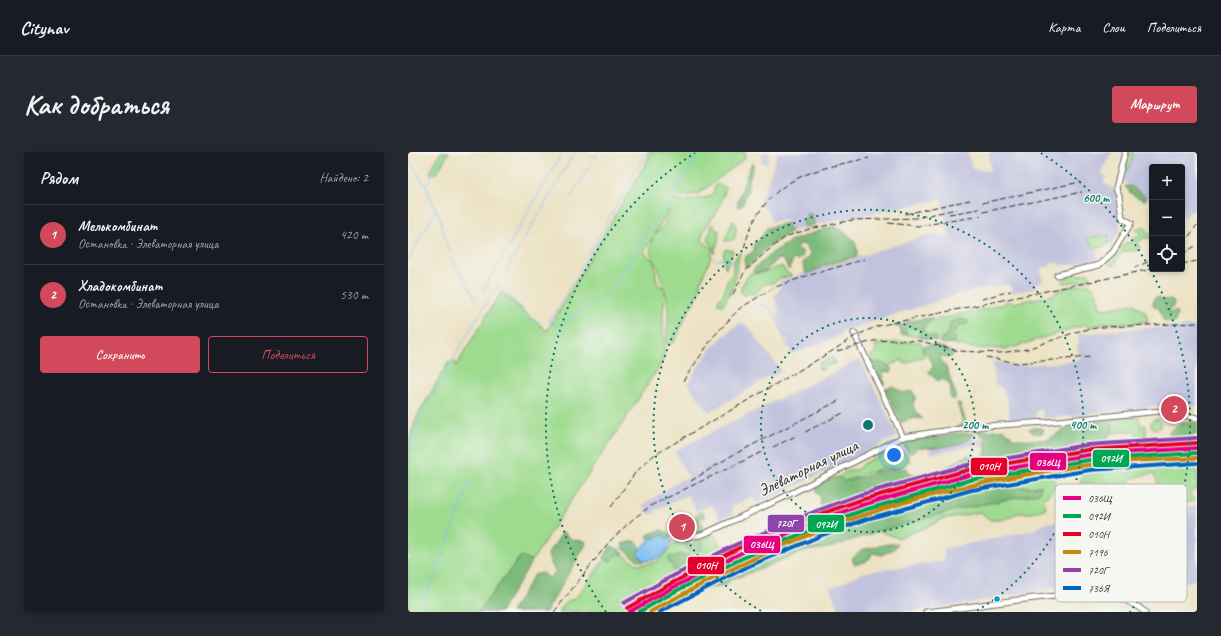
<!DOCTYPE html>
<html lang="ru">
<head>
<meta charset="utf-8">
<style>
	body { margin:0; font-family:Caveat,sans-serif; background:#242831; color:#f1f3f6 }
	.controls { position:absolute; right:12px; top:12px; display:grid; overflow:hidden; border-radius:4px; box-shadow:0 2px 6px #0003 }
	.controls button { width:36px; height:36px; display:grid; place-items:center; padding:0; border:0; border-bottom:1px solid #363941; background:#171b24; color:#f1f3f6; font:20px sans-serif }
	.you { position:absolute; left:486px; top:303px; width:14px; height:14px; margin:-10px; border:3px solid #fff; border-radius:50%; background:#1a73e8; box-shadow:0 0 0 6px #1a73e833 }
	.badge { display:grid; place-items:center; width:26px; height:26px; border-radius:50%; background:#d1495b; color:#fff; font-size:13px; font-weight:700 }
	.pin { position:absolute; translate:-50% -50%; border:2px solid #fff; box-shadow:0 1px 4px #0006 }
	.list { margin:0; padding:0; list-style:none }
	h2 { display:flex; justify-content:space-between; align-items:center; height:52px; margin:0; padding:0 16px; font-size:17px }
	h2 small { font-size:13px; font-weight:400; color:#9ea1a6 }
	.list li { display:grid; grid-template-columns:26px 1fr auto; gap:12px; align-items:center; box-sizing:border-box; height:60px; padding:0 16px; border-top:1px solid #363941 }
	.list b { display:block; font-size:15px; white-space:nowrap }
	.list p { margin:0; font-size:13px; white-space:nowrap; color:#9ea1a6 }
	.list em { font-size:13px; font-style:normal; color:#9ea1a6 }
	.actions { display:flex; gap:8px; padding:12px 16px }
	.actions a { flex:1; padding:9px 0; border:1px solid #d1495b; border-radius:4px; text-align:center; font-size:14px; color:#d1495b }
	.actions .main { background:#d1495b; color:#fff }
	.icon { flex:none; width:22px; height:22px; fill:none; stroke:currentColor; stroke-width:2; stroke-linecap:round; stroke-linejoin:round }
	.map { position:relative; flex:none; width:789px; height:460px; overflow:hidden; border-radius:4px }
	header { display:flex; align-items:center; gap:24px; box-sizing:border-box; height:56px; padding:0 20px; background:#171b24; border-bottom:1px solid #363941 }
	header strong { font-size:19px }
	nav { display:flex; gap:22px; margin-inline-start:auto; font-size:14px }
	.intro { display:flex; align-items:center; justify-content:space-between; box-sizing:border-box; height:96px; padding:0 24px }
	h1 { margin:0; font-size:28px }
	.button { padding:10px 18px; border-radius:4px; background:#d1495b; color:#fff; font-size:14px; font-weight:700 }
	main { display:flex; gap:24px; padding:0 24px }
	aside { flex:1; background:#171b24; border-radius:4px; box-shadow:0 2px 6px #0003 }
	.map>svg:first-child { display:block }
	.industrial { fill:#c1c2dd }
	.green { fill:#9edb8f; stroke:#64835d; fill-rule:evenodd }
	.forest { fill:#7ebb7a; stroke:#547352 }
	.water { fill:#7ebff3; stroke:#54758f }
	.lines { fill:none; stroke-linecap:round; stroke-linejoin:round }
	.stream { stroke:#7ebff3; stroke-width:1 }
	.minor-casing { stroke:#6f6b60; stroke-width:7 }
	.minor { stroke:#fff; stroke-width:5 }
	.rail { stroke:#2b2b2b; stroke-width:1; stroke-dasharray:6 3; stroke-linecap:butt }
	.rail-1-casing { stroke:#f6f6f2; stroke-width:7 }
	.rail-2-casing { stroke:#f6f6f2; stroke-width:7 }
	.rail-3-casing { stroke:#f6f6f2; stroke-width:7 }
	.rail-4-casing { stroke:#f6f6f2; stroke-width:7 }
	.rail-5-casing { stroke:#f6f6f2; stroke-width:7 }
	.rail-6-casing { stroke:#f6f6f2; stroke-width:7 }
	.rail-1 { stroke:#e5007d; stroke-width:4 }
	.rail-2 { stroke:#00a651; stroke-width:4 }
	.rail-3 { stroke:#e4002b; stroke-width:4 }
	.rail-4 { stroke:#c4870b; stroke-width:4 }
	.rail-5 { stroke:#8e44ad; stroke-width:4 }
	.rail-6 { stroke:#0065bd; stroke-width:4 }
	.ring { fill:none; stroke:#0f766e; stroke-width:2; stroke-dasharray:2 4 }
	.bus-dot { fill:#02a3c6; stroke:#f6f6f2; stroke-width:1.5 }
	.labels { text-anchor:middle; dominant-baseline:central; stroke-width:3; stroke-linejoin:round; paint-order:stroke }
	.street-label { font-size:17px; fill:#2b2b2b; stroke:#f6f6f2 }
	.key { fill:#f6f6f2; stroke:#b9b9b6; stroke-width:1 }
	.key-label { font-size:11px; fill:#2b2b2b }
	.centre { fill:#0f766e; stroke:#f6f6f2; stroke-width:2 }
	.ring-label { font-size:12px; text-anchor:middle; font-weight:bold; fill:#0f766e; stroke:#f6f6f2; stroke-width:3; stroke-linejoin:round; paint-order:stroke }
	.line-badge { stroke:#f6f6f2; stroke-width:1.5 }
	.badge-label { font-size:11px; text-anchor:middle; font-weight:bold; fill:#fff }
</style>
</head>
<body>
<header>
<strong>Citynav</strong>
<nav><a>Карта</a><a>Слои</a><a>Поделиться</a></nav>
</header>
<div class="intro"><h1>Как добраться</h1><a class="button">Маршрут</a></div>
<main>
<aside>
<h2>Рядом<small>Найдено: 2</small></h2>
<ul class="list">
<li><span class="badge">1</span><div><b>Мелькомбинат</b><p>Остановка · Элеваторная улица</p></div><em>420 m</em></li>
<li><span class="badge">2</span><div><b>Хладокомбинат</b><p>Остановка · Элеваторная улица</p></div><em>530 m</em></li>
</ul>
<div class="actions"><a class="main">Сохранить</a><a>Поделиться</a></div>
</aside>
<div class="map">
<svg width="789" height="460" viewBox="0 0 789 460">
	<rect width="100%" height="100%" fill="#f6f6f2"/>
	<filter id="ink" filterUnits="userSpaceOnUse"><feTurbulence type="fractalNoise" baseFrequency=".025" numOctaves="2"/><feDisplacementMap in="SourceGraphic" scale="8" xChannelSelector="R" yChannelSelector="G"/><feConvolveMatrix kernelMatrix="1 2 1 2 8 2 1 2 1" color-interpolation-filters="sRGB"/></filter>
	<filter id="wash" filterUnits="userSpaceOnUse"><feTurbulence type="fractalNoise" baseFrequency=".012" numOctaves="4" result="noise"/><feDisplacementMap in="SourceGraphic" scale="16" xChannelSelector="R" yChannelSelector="G"/><feGaussianBlur stdDeviation="0.9" result="paint"/><feColorMatrix in="noise" values="0 0 0 0 0 0 0 0 0 0 0 0 0 0 0 0 0 1.4 0 .05"/><feComposite in="paint" operator="in"/></filter>
	<g filter="url(#wash)">
		<rect width="100%" height="100%" fill="#ece2c3"/>
		<g class="industrial">
			<path d="M 355,0 L 362,0 L 359,12 L 353,10 Z"/>
			<path d="M 370,0 L 560,0 L 564,17 L 582,19 L 581,2 L 582,0 L 704,0 L 693,20 L 698,25 L 695,30 L 707,38 L 712,80 L 702,94 L 688,96 L 690,107 L 655,114 L 644,110 L 641,115 L 633,116 L 635,129 L 628,132 L 629,136 L 604,141 L 603,136 L 599,132 L 559,140 L 435,179 L 433,183 L 417,190 L 383,202 L 379,187 L 375,184 L 370,165 L 371,160 L 366,144 L 373,136 L 371,132 L 372,129 L 524,82 L 542,86 L 533,47 L 398,75 L 380,80 L 378,68 L 363,70 L 362,62 L 352,51 Z"/>
			<path d="M 720,0 L 789,0 L 789,53 L 784,60 L 781,60 L 778,66 L 774,63 L 774,15 L 744,15 L 744,49 L 714,28 Z"/>
			<path d="M 330,172 L 339,173 L 373,219 L 365,224 L 362,223 L 331,243 L 301,260 L 280,232 L 287,219 L 303,196 Z"/>
			<path d="M 789,174 L 789,255 L 777,251 L 643,266 L 635,266 L 634,258 L 628,259 L 628,266 L 602,268 L 600,251 L 595,237 L 587,232 L 584,209 L 608,214 L 669,209 L 674,206 L 673,201 L 670,201 L 669,193 L 671,193 L 670,182 L 724,177 Z"/>
			<path d="M 452,207 L 490,284 L 351,352 L 343,345 L 324,354 L 324,362 L 312,367 L 304,352 L 288,360 L 280,343 L 246,359 L 247,362 L 241,362 L 235,353 L 275,326 L 276,328 L 281,326 L 266,299 Z"/>
			<path d="M 572,284 L 575,284 L 577,295 L 573,295 L 572,292 L 523,302 L 521,293 L 565,285 L 567,290 L 572,289 Z"/>
			<path d="M 766,347 L 770,356 L 789,354 L 789,428 L 770,431 L 768,430 L 724,433 L 695,433 L 664,437 L 646,436 L 548,453 L 495,460 L 432,460 L 422,436 L 457,420 L 536,409 L 536,397 L 626,378 L 637,371 L 732,361 L 732,349 Z"/>
		</g>
		<g class="green">
			<path d="M 33,0 L 41,0 L 29,21 L 22,22 L 25,13 Z"/>
			<path d="M 240,0 L 338,0 L 336,7 L 290,42 L 269,44 L 266,49 L 280,49 L 301,45 L 305,41 L 307,33 L 309,32 L 318,36 L 311,56 L 295,80 L 294,89 L 304,96 L 303,105 L 293,129 L 290,143 L 277,166 L 267,189 L 260,194 L 258,192 C 257,184 260,176 260,168 C 260,159 260,148 257,139 L 255,162 L 256,206 L 247,222 L 246,222 C 207,285 163,345 124,409 L 113,404 L 70,460 L 0,460 L 0,298 L 1,289 L 9,265 L 40,211 L 47,210 L 48,214 L 93,140 L 139,179 L 241,6 ZM 261,58 L 257,72 L 247,82 L 247,81 ZM 245,85 L 242,100 L 250,116 L 256,137 L 249,131 L 246,109 L 236,100 Z"/>
			<path d="M 720,0 L 725,0 L 724,9 L 720,17 L 718,18 L 717,15 Z"/>
			<path d="M 326,69 L 328,75 L 327,86 L 325,88 L 317,89 L 324,70 Z"/>
			<path d="M 303,72 L 305,72 L 307,77 L 311,79 L 310,89 L 306,102 L 305,94 L 300,88 L 300,83 L 303,79 Z"/>
			<path d="M 729,76 L 738,76 L 739,82 L 744,82 L 744,87 L 736,86 L 730,90 L 732,96 L 730,98 L 716,99 L 709,107 L 706,114 L 701,112 L 711,96 L 716,94 L 718,91 L 723,91 L 725,87 L 733,81 L 732,80 L 728,78 Z"/>
			<path d="M 695,83 L 701,83 L 700,91 L 697,94 L 688,96 L 680,89 L 680,86 C 684,84 690,85 695,83 Z"/>
			<path d="M 318,97 L 325,99 L 318,117 L 316,112 L 316,99 Z"/>
			<path d="M 332,100 L 325,136 L 315,153 L 310,152 L 310,148 L 315,143 L 319,129 L 325,120 L 325,110 L 329,103 Z"/>
			<path d="M 374,114 L 378,120 L 383,123 L 383,124 L 372,126 L 365,131 L 356,132 L 348,141 L 344,142 L 341,141 L 338,143 L 335,143 L 333,140 L 333,135 L 342,121 L 345,122 L 356,120 Z"/>
			<path d="M 665,119 L 670,121 L 671,123 L 680,120 L 681,121 L 681,128 L 656,131 L 655,129 Z"/>
			<path d="M 681,132 C 690,137 690,147 692,156 L 695,157 L 726,152 L 738,161 L 740,170 L 730,170 L 725,172 L 698,171 L 680,175 L 678,172 L 597,198 L 596,197 L 565,196 L 500,183 L 493,183 L 492,174 L 507,172 L 577,157 L 588,153 L 595,153 L 597,150 L 600,149 L 605,151 L 645,143 C 651,135 671,133 681,132 Z"/>
			<path d="M 487,190 L 513,190 L 516,204 L 497,212 L 494,208 L 468,219 L 461,205 L 469,200 L 467,193 Z"/>
			<path d="M 424,205 L 427,209 L 426,212 L 419,213 L 415,218 L 411,217 L 411,211 Z"/>
			<path d="M 731,265 L 733,275 L 736,273 L 738,274 L 738,288 L 729,288 L 728,279 L 683,283 L 682,270 Z"/>
			<circle cx="748" cy="272" r="5"/>
			<path d="M 490,298 C 495,298 501,304 502,309 C 492,320 478,314 466,319 C 455,322 444,327 433,331 L 431,325 L 437,320 L 450,317 L 454,312 L 472,303 Z"/>
			<path d="M 789,303 L 789,337 L 784,338 L 782,342 L 787,348 C 779,351 773,353 767,345 L 757,345 C 749,336 752,330 745,321 C 725,326 724,324 712,341 L 705,342 L 699,329 L 690,332 L 671,331 C 676,325 677,320 673,313 Z"/>
			<path d="M 648,316 L 646,337 L 635,348 L 638,356 L 625,361 L 609,361 L 603,365 L 592,368 L 582,368 L 573,360 L 534,367 L 521,374 L 490,386 L 471,379 L 551,357 L 631,341 L 633,334 L 558,339 L 545,349 L 539,350 L 539,336 L 632,317 Z"/>
			<path d="M 306,383 L 319,404 L 250,437 L 209,460 L 151,460 L 157,451 L 168,445 L 204,399 L 211,399 L 230,413 L 249,410 L 271,387 L 284,392 Z"/>
		</g>
		<g class="forest">
			<path d="M 344,10 L 346,12 L 340,31 L 340,40 L 337,44 L 336,50 L 331,56 L 329,54 L 336,31 Z"/>
			<path d="M 717,34 L 722,34 L 737,44 L 738,48 C 730,47 721,41 717,34 Z"/>
			<path d="M 399,62 L 404,62 L 406,73 L 398,75 L 395,72 Z"/>
			<path d="M 379,71 L 379,76 L 383,79 L 358,96 L 339,116 L 337,114 L 336,106 L 347,98 L 345,95 L 347,90 L 350,90 L 359,76 Z"/>
			<path d="M 425,74 C 439,82 450,85 449,104 L 419,113 L 398,122 C 393,107 394,113 403,102 L 402,100 L 396,92 L 390,93 L 388,96 L 395,100 L 394,105 L 391,108 L 385,107 L 381,118 L 375,107 L 370,107 L 356,120 L 345,121 L 345,118 L 364,101 L 383,89 Z"/>
			<path d="M 752,145 L 755,148 L 763,147 L 766,150 L 765,155 L 762,156 L 761,161 L 762,162 L 765,159 L 768,160 L 769,164 L 766,171 L 756,169 L 751,156 L 746,155 L 745,151 L 746,146 Z"/>
			<path d="M 524,166 L 520,172 L 515,174 L 515,177 L 518,183 L 527,184 L 527,188 L 511,185 L 512,178 L 511,176 L 502,176 L 500,174 L 497,177 L 499,180 L 499,182 L 494,181 L 492,175 L 485,174 L 497,172 L 501,169 Z"/>
			<path d="M 551,167 L 560,168 L 559,172 C 551,173 548,176 545,184 L 548,186 L 548,189 L 538,192 L 532,191 L 534,186 L 536,186 L 538,183 L 541,181 L 542,172 L 543,170 Z"/>
			<path d="M 527,193 L 539,197 L 545,201 L 544,204 L 541,206 L 531,203 L 534,210 L 538,215 L 548,243 L 546,248 L 542,246 L 543,236 L 539,229 L 534,227 L 530,229 L 522,222 L 521,219 L 525,215 C 524,207 520,203 514,199 L 515,194 Z"/>
			<path d="M 472,210 L 485,217 L 483,220 L 475,219 L 476,232 C 469,229 465,218 465,211 Z"/>
			<path d="M 484,234 L 495,241 L 504,239 L 508,245 C 502,254 507,260 515,267 L 507,266 L 493,270 L 477,237 Z"/>
			<path d="M 549,251 L 552,251 C 555,260 555,267 561,273 L 558,276 L 551,277 L 550,274 L 555,272 L 555,270 Z"/>
			<path d="M 701,268 L 705,276 L 698,289 L 535,323 L 512,329 L 509,326 L 501,329 L 499,334 L 479,335 L 470,340 L 416,358 L 412,353 L 413,346 L 408,340 L 409,332 L 420,327 L 431,325 L 436,329 L 460,324 L 468,319 L 476,319 L 499,316 L 502,323 L 517,322 L 534,318 L 560,303 L 567,307 L 576,305 L 578,301 L 578,286 L 576,283 L 569,280 L 570,278 L 579,279 L 595,277 L 607,287 L 639,288 L 664,273 L 674,274 Z"/>
			<path d="M 783,270 L 789,271 L 789,282 L 775,289 L 762,284 L 761,280 L 773,272 Z"/>
			<path d="M 625,276 L 633,276 L 636,278 L 634,281 C 628,282 625,282 621,277 Z"/>
			<path d="M 560,281 L 567,282 C 563,285 560,288 556,290 C 545,295 522,296 511,295 L 503,302 L 498,297 L 496,292 L 499,290 L 511,287 L 528,286 L 544,282 Z"/>
			<path d="M 633,334 L 631,341 L 551,357 L 471,379 L 421,396 L 397,399 L 331,425 L 326,425 L 317,433 L 297,437 L 295,430 L 389,391 L 486,356 L 513,350 L 524,354 L 545,349 L 558,339 Z"/>
			<path d="M 294,360 L 298,364 L 291,368 L 296,378 L 281,383 L 278,380 L 277,373 L 285,370 C 287,365 288,361 294,360 Z"/>
			<path d="M 254,378 L 262,382 L 263,385 L 261,387 L 255,383 L 242,387 L 239,385 L 241,382 Z"/>
			<path d="M 155,380 L 165,388 L 177,389 L 178,392 L 138,460 L 103,460 L 126,423 L 134,421 L 141,426 L 148,420 L 142,410 L 140,402 Z"/>
			<path d="M 289,386 L 295,388 L 294,397 L 289,399 L 279,398 L 277,388 L 281,389 L 283,393 L 287,392 Z"/>
			<path d="M 226,389 L 230,391 L 232,398 L 229,401 L 236,409 L 231,409 L 216,397 L 214,392 Z"/>
			<path d="M 480,392 L 490,392 L 486,397 L 473,403 L 466,401 L 463,402 L 463,405 L 457,410 L 446,412 L 444,406 L 453,398 Z"/>
			<path d="M 202,394 C 207,395 213,398 216,402 L 215,403 L 211,401 L 203,409 L 198,408 L 195,405 L 201,398 Z"/>
			<path d="M 282,401 L 284,406 L 283,410 L 287,415 L 287,419 L 264,425 C 264,423 265,418 265,416 C 263,410 258,410 262,404 L 268,406 L 270,402 L 276,403 Z"/>
			<path d="M 113,404 L 124,409 L 92,460 L 70,460 Z"/>
		</g>
		<path class="water" d="M 255,383 L 264,390 C 256,404 252,408 236,409 L 229,401 L 242,387 Z"/>
		<g class="lines">
			<g class="stream">
				<path d="M 179,0 L 187,5 L 190,0"/>
				<path d="M 0,5 L 18,35 L 32,67 L 37,88 L 45,107 L 68,148"/>
				<path d="M 18,34 L 38,0"/>
				<path d="M 163,45 L 187,5"/>
				<path d="M 305,107 L 310,108 L 318,106 L 328,112"/>
				<path d="M 0,108 L 28,58"/>
				<path d="M 97,120 L 167,0"/>
				<path d="M 90,134 L 104,146 L 124,168 L 133,170"/>
				<path d="M 75,138 L 155,0"/>
				<path d="M 351,152 C 371,154 371,181 380,195"/>
				<path d="M 142,168 L 148,174 L 154,172 L 193,145 L 203,137 L 211,127 L 291,0"/>
				<path d="M 140,169 L 142,168 L 154,149 L 239,0"/>
				<path d="M 0,304 L 12,267 L 52,195 L 91,131"/>
				<path d="M 188,417 C 201,402 212,389 234,395"/>
				<path d="M 12,460 L 62,331"/>
			</g>
		</g>
	</g>
	<g filter="url(#ink)">
		<g class="lines">
			<defs>
				<g id="minor">
					<path d="M 649,123 L 691,113 L 705,100 L 723,71 L 714,66 L 711,43 L 708,36 L 717,0"/>
					<path d="M 446,181 L 495,285"/>
					<path d="M 266,377 C 275,386 284,385 296,382 L 374,346 L 495,285 L 528,280 L 578,274 L 639,270 L 753,259 L 768,261 L 789,266"/>
					<path d="M 518,460 C 567,455 615,445 664,443 C 676,442 690,440 701,442 C 714,446 727,452 737,460"/>
				</g>
			</defs>
			<use href="#minor" class="minor-casing"/>
			<use href="#minor" class="minor"/>
			<g class="rail">
				<path d="M 548,51 L 562,48"/>
				<path d="M 574,51 L 672,30"/>
				<path d="M 575,60 L 674,40"/>
				<path d="M 497,62 L 546,51"/>
				<path d="M 541,62 L 571,57"/>
				<path d="M 480,71 L 510,74 L 573,64"/>
				<path d="M 774,90 L 779,87 L 789,73"/>
				<path d="M 336,96 C 339,86 342,76 347,67 C 373,21 415,16 461,6"/>
				<path d="M 774,102 L 789,93"/>
				<path d="M 774,112 L 789,109"/>
				<path d="M 726,116 L 744,108"/>
				<path d="M 325,142 L 337,119 L 358,100 L 379,84 L 402,77 L 444,68 L 508,66 L 548,57"/>
				<path d="M 574,147 L 587,143 L 603,139"/>
				<path d="M 429,199 L 465,189 L 489,188 L 512,189 L 551,199 L 592,201 L 619,197 L 671,179 L 694,175 L 789,171"/>
				<path d="M 578,205 L 609,211 L 682,205"/>
				<path d="M 275,229 L 306,184 L 331,157 L 365,136 L 395,125 L 457,107"/>
				<path d="M 397,280 L 437,260"/>
				<path d="M 365,295 L 388,284"/>
				<path d="M 283,329 L 323,304 L 430,249"/>
				<path d="M 203,355 L 227,321 L 246,303 L 421,201 L 447,184 L 470,174 L 484,171 L 744,117"/>
				<path d="M 146,460 L 201,390 L 225,367 L 244,353 L 356,299"/>
			</g>
			<defs>
				<path id="rail-1" d="M 221,460 L 266,435 L 333,401 L 412,368 L 454,353 L 561,323 L 680,303 L 789,296"/>
				<path id="rail-2" d="M 231,460 L 268,439 L 335,406 L 414,373 L 456,358 L 562,328 L 681,308 L 789,301"/>
				<path id="rail-3" d="M 219,456 L 264,431 L 331,396 L 410,363 L 453,348 L 560,318 L 679,298 L 789,291"/>
				<path id="rail-4" d="M 242,460 C 310,422 381,387 456,363 C 528,339 605,323 680,313 C 716,308 753,308 789,306"/>
				<path id="rail-5" d="M 216,451 L 261,426 L 329,392 L 408,359 L 451,343 L 559,313 L 678,293 L 788,286"/>
				<path id="rail-6" d="M 252,460 L 339,415 L 417,382 L 459,367 L 564,338 L 682,318 L 789,311"/>
			</defs>
			<use href="#rail-1" class="rail-1-casing"/>
			<use href="#rail-2" class="rail-2-casing"/>
			<use href="#rail-3" class="rail-3-casing"/>
			<use href="#rail-4" class="rail-4-casing"/>
			<use href="#rail-5" class="rail-5-casing"/>
			<use href="#rail-6" class="rail-6-casing"/>
			<use href="#rail-1" class="rail-1"/>
			<use href="#rail-2" class="rail-2"/>
			<use href="#rail-3" class="rail-3"/>
			<use href="#rail-4" class="rail-4"/>
			<use href="#rail-5" class="rail-5"/>
			<use href="#rail-6" class="rail-6"/>
		</g>
	</g>
	<g class="ring">
		<circle cx="460" cy="273" r="107"/>
		<path d="M353 459A215 215 0 1 1 568 459"/>
		<path d="M198 460A322 322 0 0 1 287 1M633 1A322 322 0 0 1 722 460"/>
	</g>
	<circle class="bus-dot" cx="589" cy="447" r="3.5"/>
	<g class="labels">
		<g class="street-label">
			<text transform="translate(400 316) rotate(-26)">Элеваторная улица</text>
		</g>
	</g>
	<rect x="647" y="332" width="132" height="118" rx="6" class="key"/>
	<rect x="655" y="344" width="18" height="4" fill="#e5007d"/>
	<rect x="655" y="362" width="18" height="4" fill="#00a651"/>
	<rect x="655" y="380" width="18" height="4" fill="#e4002b"/>
	<rect x="655" y="398" width="18" height="4" fill="#c4870b"/>
	<rect x="655" y="416" width="18" height="4" fill="#8e44ad"/>
	<rect x="655" y="434" width="18" height="4" fill="#0065bd"/>
	<g class="key-label">
		<text x="680" y="350">036Щ</text>
		<text x="680" y="368">092И</text>
		<text x="680" y="386">010Н</text>
		<text x="680" y="404">7196</text>
		<text x="680" y="422">720Г</text>
		<text x="680" y="440">736Я</text>
	</g>
	<circle cx="460" cy="273" r="6" class="centre"/>
	<g class="ring-label">
		<text x="688" y="50">600 m</text>
		<text x="567" y="277">200 m</text>
		<text x="675" y="277">400 m</text>
	</g>
	<g class="line-badge">
		<rect x="684" y="297" width="38" height="19" rx="4" fill="#00a651"/>
		<rect x="621" y="300" width="38" height="19" rx="4" fill="#e5007d"/>
		<rect x="562" y="305" width="38" height="19" rx="4" fill="#e4002b"/>
		<rect x="359" y="362" width="38" height="19" rx="4" fill="#8e44ad"/>
		<rect x="399" y="362" width="38" height="19" rx="4" fill="#00a651"/>
		<rect x="335" y="383" width="38" height="19" rx="4" fill="#e5007d"/>
		<rect x="279" y="404" width="38" height="19" rx="4" fill="#e4002b"/>
	</g>
	<g class="badge-label">
		<text x="703" y="310">092И</text>
		<text x="640" y="314">036Щ</text>
		<text x="581" y="318">010Н</text>
		<text x="378" y="375">720Г</text>
		<text x="418" y="376">092И</text>
		<text x="354" y="396">036Щ</text>
		<text x="298" y="417">010Н</text>
	</g>
</svg>
<div class="controls">
<button>+</button>
<button>−</button>
<button><svg class="icon" aria-label="locate" viewBox="0 0 24 24"><circle cx="12" cy="12" r="6"/><path d="M12 2v4M12 18v4M2 12h4M18 12h4"/></svg></button>
</div>
<div class="you"></div>
<div class="pin badge" style="left:274px;top:375px">1</div>
<div class="pin badge" style="left:766px;top:257px">2</div>
</div>
</main>
</body>
</html>
